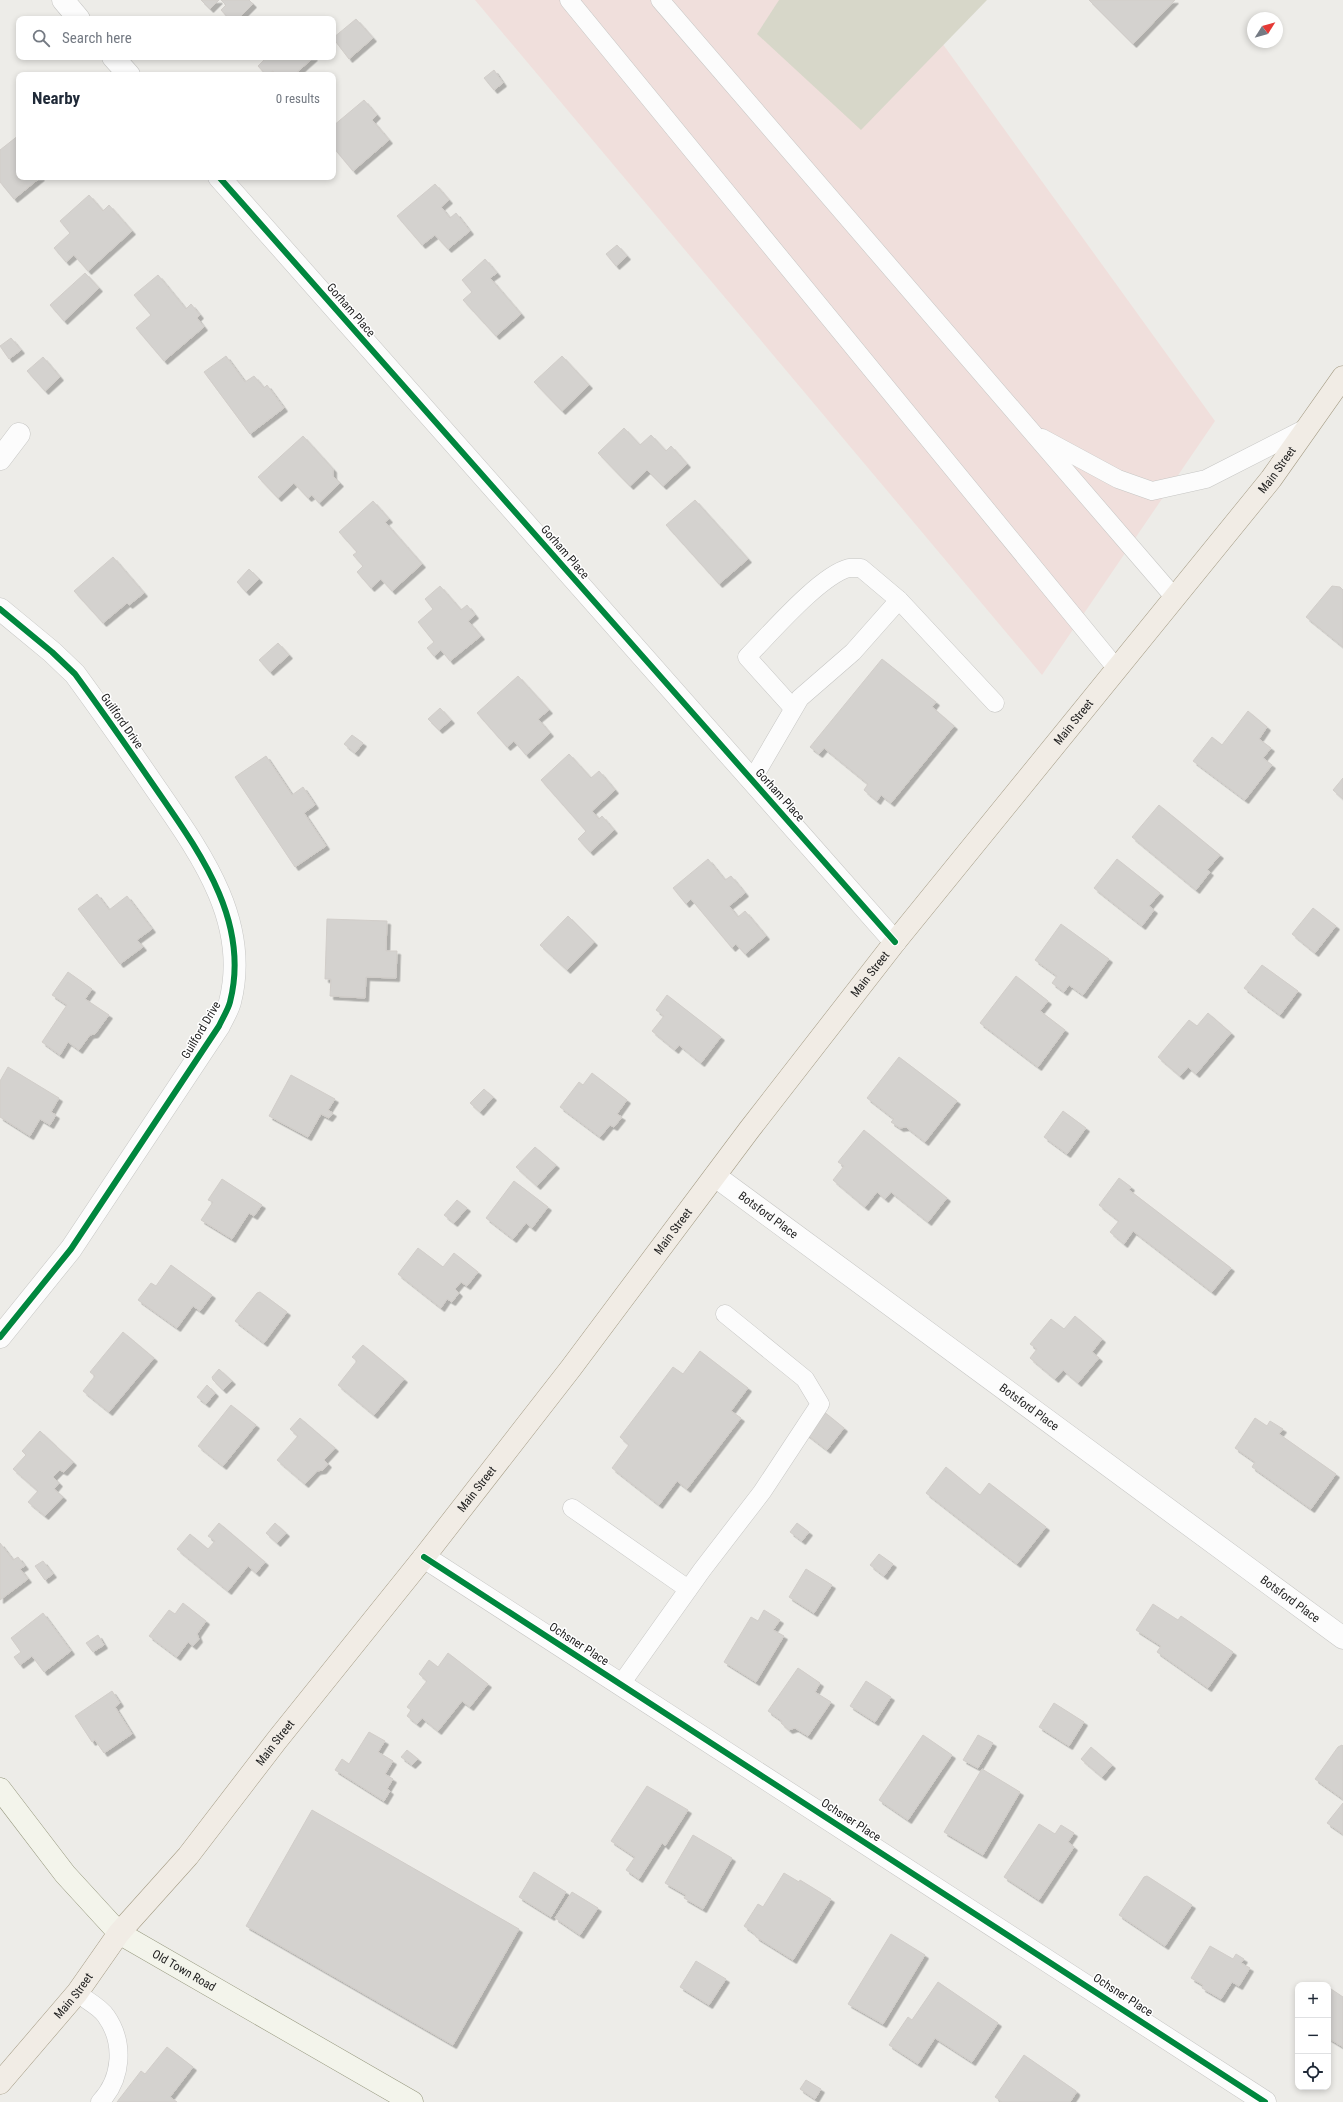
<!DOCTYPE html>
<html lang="en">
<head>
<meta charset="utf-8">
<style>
	body { margin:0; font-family:"Roboto Condensed",sans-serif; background:#f2f2f3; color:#1f2937 }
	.controls { position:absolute; right:12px; bottom:12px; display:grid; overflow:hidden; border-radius:8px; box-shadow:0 2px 6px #0003 }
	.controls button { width:36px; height:36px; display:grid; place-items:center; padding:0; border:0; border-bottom:1px solid #e0e1e3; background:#fff; color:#1f2937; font:20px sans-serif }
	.compass { position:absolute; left:1247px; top:12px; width:36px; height:36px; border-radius:50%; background:#fff; box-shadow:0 2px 6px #0003; rotate:53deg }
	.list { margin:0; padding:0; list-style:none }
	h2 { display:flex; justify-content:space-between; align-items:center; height:52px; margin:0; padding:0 16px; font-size:17px }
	h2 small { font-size:13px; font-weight:400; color:#747a83 }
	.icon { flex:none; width:22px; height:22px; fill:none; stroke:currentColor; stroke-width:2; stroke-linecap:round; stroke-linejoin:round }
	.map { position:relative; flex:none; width:1343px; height:2102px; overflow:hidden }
	.search { position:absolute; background:#fff; box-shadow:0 2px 6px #0003; left:16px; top:16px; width:320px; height:44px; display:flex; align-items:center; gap:10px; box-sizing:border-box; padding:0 14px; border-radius:8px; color:#747a83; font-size:15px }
	.panel { position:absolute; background:#fff; box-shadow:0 2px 6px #0003; left:16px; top:72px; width:320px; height:108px; border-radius:8px }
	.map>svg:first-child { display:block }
	.commercial { fill:#f0dfdc }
	.construction { fill:#d7d7c9 }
	.building { fill:#d4d2cf; stroke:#d1cdc9; filter:url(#shadow) }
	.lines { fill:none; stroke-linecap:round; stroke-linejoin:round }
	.lane-casing { stroke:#c6c6c4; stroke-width:19 }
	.street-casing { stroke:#c6c6c4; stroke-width:23 }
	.secondary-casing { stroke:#96987e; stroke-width:23 }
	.primary-casing { stroke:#a49b84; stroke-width:23 }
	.lane { stroke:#fcfcfc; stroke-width:18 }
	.street { stroke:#fcfcfc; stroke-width:22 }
	.secondary { stroke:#f3f4eb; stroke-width:22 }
	.primary { stroke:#f1ece5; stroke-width:22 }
	.cycleway-casing { stroke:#fff; stroke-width:8 }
	.cycleway { stroke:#00873e; stroke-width:6 }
	.labels { text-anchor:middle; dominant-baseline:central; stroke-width:3; stroke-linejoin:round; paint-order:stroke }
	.street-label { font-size:12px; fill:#1f1f1f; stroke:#fff }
</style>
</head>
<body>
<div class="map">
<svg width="1343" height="2102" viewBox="0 0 1343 2102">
	<defs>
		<filter id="shadow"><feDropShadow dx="3.5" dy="3.5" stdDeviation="0" flood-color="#0004"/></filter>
	</defs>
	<rect width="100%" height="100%" fill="#edece8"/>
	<path class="commercial" d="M 475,0 L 911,0 L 1215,421 L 1042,675 Z"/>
	<path class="construction" d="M 779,0 L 987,0 L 861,130 L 757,34 Z"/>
	<g class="building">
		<path d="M 201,0 L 219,0 L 210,9 Z"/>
		<path d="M 221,0 L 249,0 L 253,4 L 238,19 L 229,19 L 221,10 L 226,5 Z"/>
		<path d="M 1089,0 L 1175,0 L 1133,44 Z"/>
		<path d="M 356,19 L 373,38 L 349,59 L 333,38 Z"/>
		<path d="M 261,57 L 314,57 L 294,75 L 277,75 L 273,71 L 266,75 L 258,66 L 264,60 Z"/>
		<path d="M 494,70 L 503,83 L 494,90 L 484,78 Z"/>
		<path d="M 364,100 L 377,115 L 372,120 L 389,140 L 353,171 L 333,147 L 333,126 Z"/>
		<path d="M 19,135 L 19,177 L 41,177 L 14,199 L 0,182 L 0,150 Z"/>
		<path d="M 435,184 L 449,200 L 441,207 L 450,218 L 456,213 L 470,231 L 448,249 L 435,235 L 422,245 L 397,216 Z"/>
		<path d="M 89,195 L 103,211 L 109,205 L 132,231 L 88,271 L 74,255 L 66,262 L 54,248 L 70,233 L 60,221 Z"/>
		<path d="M 617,245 L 627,256 L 616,266 L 606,254 Z"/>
		<path d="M 485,259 L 497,273 L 490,278 L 521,314 L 496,336 L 463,300 L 472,292 L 462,280 Z"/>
		<path d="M 85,273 L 99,288 L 64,321 L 50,305 Z"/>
		<path d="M 158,275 L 186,309 L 191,304 L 200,315 L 197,318 L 204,327 L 164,361 L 136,328 L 151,315 L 134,295 Z"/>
		<path d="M 11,338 L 21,350 L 9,359 L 0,346 Z"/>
		<path d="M 226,356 L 245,382 L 254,376 L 264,388 L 267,385 L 284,408 L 250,434 L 204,372 Z"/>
		<path d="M 562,356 L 589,385 L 562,411 L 534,382 Z"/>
		<path d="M 43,357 L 60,377 L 45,391 L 27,371 Z"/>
		<path d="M 624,428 L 640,445 L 651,435 L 666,451 L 671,446 L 687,464 L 663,486 L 647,470 L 630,486 L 598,453 Z"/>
		<path d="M 303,436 L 333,469 L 333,476 L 340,483 L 319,503 L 312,495 L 308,498 L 294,483 L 278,498 L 258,477 Z"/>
		<path d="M 695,500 L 748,559 L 719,584 L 666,525 Z"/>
		<path d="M 373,501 L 389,519 L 385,522 L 422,564 L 392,591 L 381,579 L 371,588 L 357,572 L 363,566 L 353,555 L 357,552 L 339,532 Z"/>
		<path d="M 113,557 L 144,593 L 129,605 L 127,603 L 103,623 L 74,591 Z"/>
		<path d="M 249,569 L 259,579 L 246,592 L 237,582 Z"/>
		<path d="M 440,586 L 461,610 L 467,605 L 475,615 L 468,621 L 481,636 L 450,661 L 441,650 L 434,656 L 427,648 L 434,642 L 418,622 L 433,609 L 425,599 Z"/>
		<path d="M 1332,586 L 1340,587 L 1343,590 L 1343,647 L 1306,617 Z"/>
		<path d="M 278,643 L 289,655 L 270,672 L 259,660 Z"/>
		<path d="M 882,659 L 936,702 L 932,707 L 954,726 L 891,803 L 881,795 L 877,801 L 864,790 L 868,784 L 824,748 L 819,754 L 810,747 Z"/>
		<path d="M 518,676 L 549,710 L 538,719 L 550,733 L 526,755 L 514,741 L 507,747 L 477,713 Z"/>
		<path d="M 440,708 L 451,720 L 439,730 L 428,719 Z"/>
		<path d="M 1248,711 L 1267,727 L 1259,739 L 1271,748 L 1263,758 L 1272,765 L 1245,800 L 1193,761 L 1212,737 L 1222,745 Z"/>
		<path d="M 352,735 L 363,743 L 355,753 L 344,744 Z"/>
		<path d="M 569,754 L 591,778 L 599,771 L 615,790 L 592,811 L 599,819 L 602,816 L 614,830 L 590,852 L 578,839 L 586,831 L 541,780 Z"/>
		<path d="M 266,756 L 292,795 L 303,787 L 315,805 L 304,813 L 326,846 L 295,867 L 235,777 Z"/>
		<path d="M 1343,778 L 1343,799 L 1333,790 Z"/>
		<path d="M 1159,805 L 1220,855 L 1207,870 L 1210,872 L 1196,890 L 1132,837 Z"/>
		<path d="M 708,859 L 725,880 L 731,876 L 745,893 L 729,906 L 738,917 L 745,911 L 766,936 L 745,954 L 736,944 L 732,948 L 691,899 L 686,904 L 673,888 Z"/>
		<path d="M 1117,859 L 1160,893 L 1149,906 L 1154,910 L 1142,926 L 1094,888 Z"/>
		<path d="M 97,894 L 109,910 L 127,896 L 152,929 L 137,940 L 143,947 L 120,964 L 78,909 Z"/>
		<path d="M 1313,908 L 1336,926 L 1315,953 L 1292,934 Z"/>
		<path d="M 568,916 L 594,942 L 567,970 L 540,945 Z"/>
		<path d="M 327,919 L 387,921 L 386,951 L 397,951 L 396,978 L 366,977 L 365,998 L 330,996 L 331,979 L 325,979 Z"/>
		<path d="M 1061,924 L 1109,959 L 1083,995 L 1069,985 L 1064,992 L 1052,983 L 1057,976 L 1035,960 Z"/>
		<path d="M 1262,965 L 1298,991 L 1280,1015 L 1244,988 Z"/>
		<path d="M 68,972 L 92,989 L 85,999 L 109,1015 L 95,1034 L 90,1035 L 79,1050 L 68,1042 L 60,1055 L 42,1042 L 67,1005 L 52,995 Z"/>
		<path d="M 1016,976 L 1048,1001 L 1040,1011 L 1065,1030 L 1038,1067 L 980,1023 Z"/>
		<path d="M 667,995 L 721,1037 L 701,1063 L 679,1045 L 675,1050 L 652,1031 L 664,1016 L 656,1010 Z"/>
		<path d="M 1208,1013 L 1231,1033 L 1196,1074 L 1188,1067 L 1180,1076 L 1158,1057 L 1189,1020 L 1197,1026 Z"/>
		<path d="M 899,1057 L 957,1101 L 925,1142 L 906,1127 L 900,1128 L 891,1122 L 894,1119 L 867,1098 Z"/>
		<path d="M 8,1067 L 59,1098 L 51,1112 L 56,1115 L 50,1125 L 40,1119 L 30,1136 L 0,1117 L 0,1081 Z"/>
		<path d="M 592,1073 L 627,1100 L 617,1114 L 622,1117 L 614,1127 L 610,1125 L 600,1137 L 560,1107 L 579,1082 L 583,1085 Z"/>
		<path d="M 291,1075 L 335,1099 L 328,1110 L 333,1113 L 329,1118 L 321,1114 L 308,1137 L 269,1116 Z"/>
		<path d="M 484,1089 L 493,1097 L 480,1112 L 470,1103 Z"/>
		<path d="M 1063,1111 L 1086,1128 L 1067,1154 L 1044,1137 Z"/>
		<path d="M 864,1130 L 947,1198 L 928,1222 L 891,1192 L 885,1199 L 877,1192 L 865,1207 L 833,1180 L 844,1166 L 838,1162 Z"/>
		<path d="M 535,1147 L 556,1165 L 537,1186 L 516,1167 Z"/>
		<path d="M 1119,1178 L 1131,1187 L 1129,1190 L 1231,1268 L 1212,1292 L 1133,1231 L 1124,1244 L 1110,1232 L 1119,1221 L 1099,1205 Z"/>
		<path d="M 222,1179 L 262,1205 L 254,1216 L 249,1213 L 232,1239 L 201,1220 L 213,1202 L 208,1200 Z"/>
		<path d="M 514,1181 L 548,1207 L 532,1228 L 526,1223 L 513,1239 L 486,1218 Z"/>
		<path d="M 457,1200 L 467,1208 L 454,1223 L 444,1215 Z"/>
		<path d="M 418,1248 L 443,1267 L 454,1253 L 478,1272 L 467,1286 L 461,1282 L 455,1289 L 459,1293 L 452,1302 L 447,1299 L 441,1308 L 398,1274 Z"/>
		<path d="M 171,1265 L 212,1295 L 200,1311 L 193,1306 L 177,1328 L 138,1300 L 151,1283 L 156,1286 Z"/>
		<path d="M 260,1292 L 287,1312 L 264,1343 L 235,1321 L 257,1293 Z"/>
		<path d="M 1075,1316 L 1102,1339 L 1092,1352 L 1099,1358 L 1078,1383 L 1063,1370 L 1055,1379 L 1030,1358 L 1037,1349 L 1030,1344 L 1051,1319 L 1064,1329 Z"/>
		<path d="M 123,1332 L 154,1358 L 109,1412 L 83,1391 L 95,1376 L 90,1372 Z"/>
		<path d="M 363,1345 L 404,1379 L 374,1415 L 338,1385 L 357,1361 L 352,1357 Z"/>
		<path d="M 700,1351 L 748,1388 L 731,1411 L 741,1418 L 687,1489 L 677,1481 L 659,1505 L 612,1468 L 629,1445 L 620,1437 L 673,1367 L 683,1374 Z"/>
		<path d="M 219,1369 L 232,1381 L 223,1390 L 213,1380 L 212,1377 Z"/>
		<path d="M 207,1385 L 215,1393 L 206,1404 L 197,1397 Z"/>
		<path d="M 231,1405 L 256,1425 L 223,1466 L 198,1446 Z"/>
		<path d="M 823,1411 L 844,1428 L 827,1450 L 805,1433 Z"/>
		<path d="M 300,1418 L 335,1448 L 324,1460 L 328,1464 L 323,1470 L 317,1471 L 305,1484 L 277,1460 L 298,1436 L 290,1429 Z"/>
		<path d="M 1255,1418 L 1267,1426 L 1270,1421 L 1283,1429 L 1279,1434 L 1336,1474 L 1311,1509 L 1252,1467 L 1255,1462 L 1235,1448 Z"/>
		<path d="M 40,1431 L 73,1462 L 64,1472 L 60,1470 L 53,1477 L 59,1483 L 54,1489 L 63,1497 L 45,1516 L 28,1502 L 38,1491 L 13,1469 L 26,1455 L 22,1451 Z"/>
		<path d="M 946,1467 L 980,1495 L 989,1483 L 1046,1527 L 1017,1564 L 926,1493 Z"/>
		<path d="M 219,1523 L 265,1562 L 256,1573 L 248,1566 L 228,1591 L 177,1549 L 190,1534 L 208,1549 L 215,1541 L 208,1536 Z"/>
		<path d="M 275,1523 L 286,1533 L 277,1543 L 266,1533 Z"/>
		<path d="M 797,1523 L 809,1532 L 802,1541 L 790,1532 Z"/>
		<path d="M 0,1543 L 13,1560 L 18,1557 L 25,1566 L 20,1569 L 28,1579 L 0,1600 Z"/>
		<path d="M 879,1554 L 893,1564 L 884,1576 L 870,1565 Z"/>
		<path d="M 43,1561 L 53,1574 L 45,1580 L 35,1566 Z"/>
		<path d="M 806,1569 L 832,1585 L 814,1613 L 789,1597 Z"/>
		<path d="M 183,1603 L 206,1621 L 197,1634 L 199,1639 L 193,1646 L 188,1642 L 177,1657 L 149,1636 L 169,1610 L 175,1614 Z"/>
		<path d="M 1153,1604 L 1178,1620 L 1181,1616 L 1233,1652 L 1208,1688 L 1157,1652 L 1161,1646 L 1136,1630 Z"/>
		<path d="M 764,1610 L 780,1620 L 773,1630 L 784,1636 L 756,1682 L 724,1662 L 751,1617 L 758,1621 Z"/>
		<path d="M 43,1613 L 71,1651 L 44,1672 L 32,1656 L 20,1665 L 14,1657 L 21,1652 L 11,1638 Z"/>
		<path d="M 98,1635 L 104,1645 L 93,1652 L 86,1643 Z"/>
		<path d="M 448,1653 L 488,1684 L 470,1707 L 462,1701 L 438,1731 L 422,1718 L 417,1724 L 407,1716 L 411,1710 L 407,1707 L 427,1681 L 419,1674 L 429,1660 L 438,1667 Z"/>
		<path d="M 798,1668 L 820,1683 L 815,1692 L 831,1702 L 808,1736 L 795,1728 L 789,1730 L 781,1723 L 782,1721 L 768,1711 Z"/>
		<path d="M 866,1681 L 891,1697 L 875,1722 L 850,1706 Z"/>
		<path d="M 112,1691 L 120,1703 L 115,1707 L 132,1734 L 104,1753 L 95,1740 L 92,1742 L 75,1716 Z"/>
		<path d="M 1054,1703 L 1084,1722 L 1069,1746 L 1039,1727 Z"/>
		<path d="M 369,1732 L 385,1741 L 378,1752 L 393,1761 L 385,1774 L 393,1779 L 387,1789 L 390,1791 L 384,1801 L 335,1770 L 342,1759 L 349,1764 Z"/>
		<path d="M 923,1735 L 952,1755 L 908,1820 L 879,1800 Z"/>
		<path d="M 978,1735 L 993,1743 L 978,1768 L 963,1760 Z"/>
		<path d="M 1342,1745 L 1343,1746 L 1343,1799 L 1315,1779 L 1338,1747 Z"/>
		<path d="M 1091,1747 L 1112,1765 L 1102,1777 L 1081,1759 Z"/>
		<path d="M 407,1750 L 418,1759 L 412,1765 L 401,1757 Z"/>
		<path d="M 982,1769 L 1020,1792 L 983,1855 L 944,1832 Z"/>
		<path d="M 647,1786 L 688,1810 L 665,1846 L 662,1843 L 639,1879 L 626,1870 L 635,1857 L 611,1841 Z"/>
		<path d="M 1343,1803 L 1343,1834 L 1327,1823 Z"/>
		<path d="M 312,1810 L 519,1929 L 453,2045 L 246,1926 Z"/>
		<path d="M 1039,1824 L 1055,1834 L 1061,1825 L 1074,1833 L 1068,1842 L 1074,1847 L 1039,1900 L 1004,1877 Z"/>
		<path d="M 693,1835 L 732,1858 L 703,1909 L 684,1898 L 686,1895 L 665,1883 Z"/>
		<path d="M 534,1872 L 566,1892 L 551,1917 L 519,1897 Z"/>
		<path d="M 784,1873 L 799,1882 L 800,1880 L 831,1899 L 793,1960 L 756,1937 L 755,1934 L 744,1926 L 758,1904 L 763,1907 Z"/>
		<path d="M 1147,1876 L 1192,1905 L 1165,1946 L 1119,1915 L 1144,1877 Z"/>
		<path d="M 572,1892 L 598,1908 L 580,1935 L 555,1918 Z"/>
		<path d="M 891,1934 L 925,1955 L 883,2024 L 848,2004 Z"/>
		<path d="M 1210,1946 L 1233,1959 L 1236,1954 L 1244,1959 L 1241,1963 L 1250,1968 L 1239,1986 L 1232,1982 L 1221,1999 L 1202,1988 L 1203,1985 L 1191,1978 Z"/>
		<path d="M 696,1961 L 726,1979 L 709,2005 L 680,1987 Z"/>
		<path d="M 938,1982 L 998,2023 L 972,2062 L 935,2038 L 918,2064 L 889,2045 L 908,2017 L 912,2020 Z"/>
		<path d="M 1328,1987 L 1343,1997 L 1343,2047 L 1328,2038 Z"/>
		<path d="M 167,2047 L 193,2067 L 170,2097 L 177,2102 L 117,2102 L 141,2071 L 145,2074 Z"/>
		<path d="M 1024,2055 L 1076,2091 L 1076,2093 L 1070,2102 L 1002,2102 L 995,2097 Z"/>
		<path d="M 806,2080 L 821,2089 L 815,2099 L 800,2089 Z"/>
	</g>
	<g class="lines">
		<defs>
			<g id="lane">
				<path d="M 569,0 L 1117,669"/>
				<path d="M 660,0 L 1175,598"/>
				<path d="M 1042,438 L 1118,479 L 1152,491 L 1206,479 L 1308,427"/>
				<path d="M 793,708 L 747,657 C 769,635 820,575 849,568 C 852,568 857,568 861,568 L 899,600 L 995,703"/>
				<path d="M 752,780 L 800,698 L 853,652 L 899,600"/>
				<path d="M 572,1508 L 688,1589"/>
				<path d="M 621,1684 L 702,1570 L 762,1492 L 820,1404 L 805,1379 L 725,1314"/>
				<path d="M 77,1993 C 86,2000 100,2007 106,2016 C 125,2043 122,2079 100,2102"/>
			</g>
			<g id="street">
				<path d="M 63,0 L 79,19"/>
				<path d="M 113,57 L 129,75"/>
				<path d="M 219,177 L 895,942"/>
				<path d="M 0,459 L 19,434"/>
				<path d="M 0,609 L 52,652 L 75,674 C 102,711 128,748 154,786 C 198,850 251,920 230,1002 C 228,1010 222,1019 219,1026 L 71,1249 L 0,1337"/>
				<path id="s1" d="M 715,1176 L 1343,1638"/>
				<path d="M 424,1557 L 1265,2102"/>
			</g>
			<g id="secondary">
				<path id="s2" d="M 0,1789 L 65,1874 L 119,1933 L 412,2102"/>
			</g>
			<g id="primary">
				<path id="s3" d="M 0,2083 L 77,1993 L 119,1933 L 188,1856 L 277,1740 L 424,1557 L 571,1368 L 749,1130 L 895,942 L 1271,479 L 1343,377"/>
			</g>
		</defs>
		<use href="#lane" class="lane-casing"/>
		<use href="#street" class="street-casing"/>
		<use href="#secondary" class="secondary-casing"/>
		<use href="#primary" class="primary-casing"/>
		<use href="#lane" class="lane"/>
		<use href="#street" class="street"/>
		<use href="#secondary" class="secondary"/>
		<use href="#primary" class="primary"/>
		<defs>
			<g id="cycleway">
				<path d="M 219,177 L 895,942"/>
				<path d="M 0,609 L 52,652 L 75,674 C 102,711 128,748 154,786 C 198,850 251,920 230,1002 C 228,1010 222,1019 219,1026 L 71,1249 L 0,1337"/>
				<path d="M 424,1557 L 1265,2102"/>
			</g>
		</defs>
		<use href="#cycleway" class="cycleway-casing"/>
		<use href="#cycleway" class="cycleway"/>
	</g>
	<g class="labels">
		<g class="street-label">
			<text transform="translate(351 310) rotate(49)">Gorham Place</text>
			<text stroke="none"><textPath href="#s3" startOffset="2058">Main Street</textPath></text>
			<text transform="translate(565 552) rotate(49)">Gorham Place</text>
			<text transform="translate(122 721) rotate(55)">Guilford Drive</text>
			<text stroke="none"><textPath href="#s3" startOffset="1734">Main Street</textPath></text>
			<text transform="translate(780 795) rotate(48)">Gorham Place</text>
			<text stroke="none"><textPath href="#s3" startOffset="1410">Main Street</textPath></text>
			<text transform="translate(201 1030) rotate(-59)">Guilford Drive</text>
			<text stroke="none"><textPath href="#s1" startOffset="66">Botsford Place</textPath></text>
			<text stroke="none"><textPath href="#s3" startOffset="1086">Main Street</textPath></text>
			<text stroke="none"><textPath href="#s1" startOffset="390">Botsford Place</textPath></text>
			<text stroke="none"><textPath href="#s3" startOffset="762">Main Street</textPath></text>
			<text stroke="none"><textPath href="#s1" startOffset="714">Botsford Place</textPath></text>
			<text transform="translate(579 1644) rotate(33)">Ochsner Place</text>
			<text stroke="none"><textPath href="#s3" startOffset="438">Main Street</textPath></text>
			<text transform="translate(851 1820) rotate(33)">Ochsner Place</text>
			<text stroke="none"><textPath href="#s2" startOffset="262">Old Town Road</textPath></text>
			<text transform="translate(1123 1995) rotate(33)">Ochsner Place</text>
			<text stroke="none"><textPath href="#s3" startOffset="114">Main Street</textPath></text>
		</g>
	</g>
</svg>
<div class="controls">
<button>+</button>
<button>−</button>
<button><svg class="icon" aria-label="locate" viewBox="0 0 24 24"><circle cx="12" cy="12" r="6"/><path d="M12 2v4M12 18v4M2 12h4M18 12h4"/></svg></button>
</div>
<svg class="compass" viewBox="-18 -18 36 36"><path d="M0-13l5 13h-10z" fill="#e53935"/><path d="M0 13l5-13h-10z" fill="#747a83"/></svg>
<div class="search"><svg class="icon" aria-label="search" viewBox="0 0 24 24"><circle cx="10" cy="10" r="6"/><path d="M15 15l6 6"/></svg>Search here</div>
<section class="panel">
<h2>Nearby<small>0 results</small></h2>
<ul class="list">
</ul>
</section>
</div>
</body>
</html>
